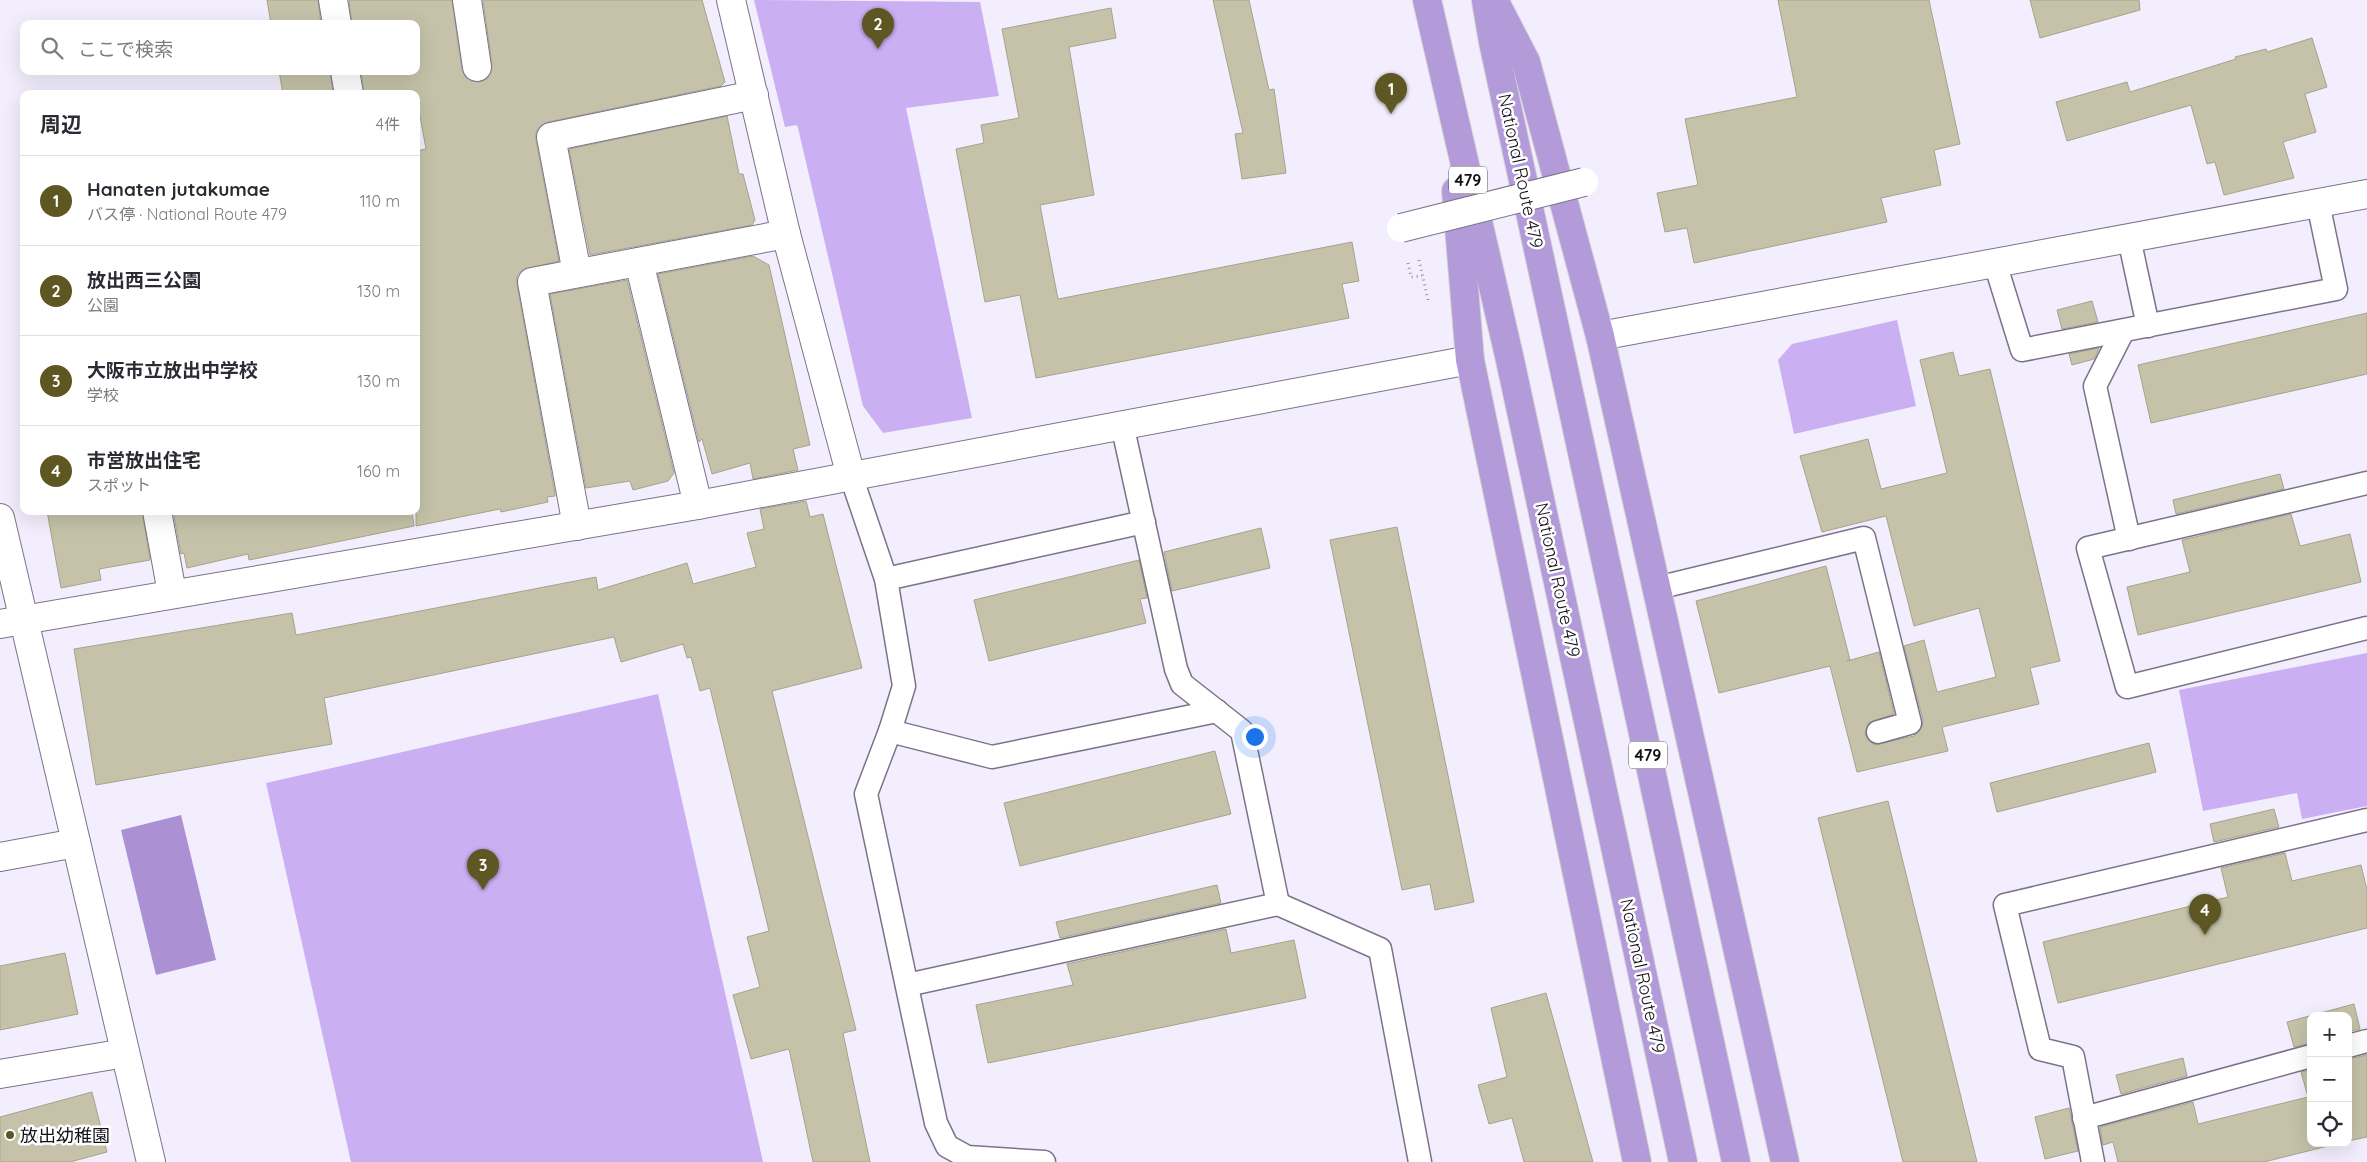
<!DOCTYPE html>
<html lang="ja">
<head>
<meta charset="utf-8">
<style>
	body { margin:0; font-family:Quicksand,"Noto Sans JP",sans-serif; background:#f2f2f3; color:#2b2b33 }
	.controls { position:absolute; right:15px; bottom:15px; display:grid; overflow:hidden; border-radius:10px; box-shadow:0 5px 20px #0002 }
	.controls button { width:45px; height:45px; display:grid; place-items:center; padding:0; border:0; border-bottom:1px solid #e1e1e2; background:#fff; color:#2b2b33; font:25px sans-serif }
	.you { position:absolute; left:1254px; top:736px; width:18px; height:18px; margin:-12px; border:4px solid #fff; border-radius:50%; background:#1a73e8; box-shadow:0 0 0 8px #1a73e833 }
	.badge { display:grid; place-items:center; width:32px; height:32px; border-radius:50%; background:#5e5723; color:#fff; font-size:16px; font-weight:700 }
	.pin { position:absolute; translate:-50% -41px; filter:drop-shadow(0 1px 2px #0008) }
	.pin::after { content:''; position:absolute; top:26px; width:18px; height:15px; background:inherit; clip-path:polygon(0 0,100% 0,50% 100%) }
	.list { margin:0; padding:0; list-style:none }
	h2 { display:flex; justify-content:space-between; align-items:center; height:65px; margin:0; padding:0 20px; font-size:21px }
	h2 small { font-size:16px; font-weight:400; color:#7c7c81 }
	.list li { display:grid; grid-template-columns:32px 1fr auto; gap:15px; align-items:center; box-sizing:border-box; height:90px; padding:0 20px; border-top:1px solid #e1e1e2 }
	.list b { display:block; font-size:19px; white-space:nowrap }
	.list p { margin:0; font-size:16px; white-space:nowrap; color:#7c7c81 }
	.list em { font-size:16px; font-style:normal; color:#7c7c81 }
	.icon { flex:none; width:28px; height:28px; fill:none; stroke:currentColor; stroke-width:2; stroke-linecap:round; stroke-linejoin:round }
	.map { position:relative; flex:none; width:2367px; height:1162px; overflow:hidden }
	.search { position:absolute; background:#fff; box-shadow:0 5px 20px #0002; left:20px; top:20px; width:400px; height:55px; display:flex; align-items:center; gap:12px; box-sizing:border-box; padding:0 18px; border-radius:10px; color:#7c7c81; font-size:19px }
	.panel { position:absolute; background:#fff; box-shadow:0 5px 20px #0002; left:20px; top:90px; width:400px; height:425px; border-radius:10px }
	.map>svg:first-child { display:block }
	.green { fill:#cbaff3 }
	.water { fill:#ac90d4 }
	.building { fill:#c5c2a9; stroke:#a6a38b }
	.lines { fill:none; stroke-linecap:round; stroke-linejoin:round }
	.lane-casing { stroke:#7c7389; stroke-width:25 }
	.street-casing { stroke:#7c7389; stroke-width:30 }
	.highway-casing { stroke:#d4d4d5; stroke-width:30 }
	.path { stroke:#9a96a2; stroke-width:3; stroke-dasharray:1 4; stroke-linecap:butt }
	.lane { stroke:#fff; stroke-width:22 }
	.street { stroke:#fff; stroke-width:28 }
	.highway { stroke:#b39ad8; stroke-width:28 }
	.street-bridge-casing { stroke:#7c7389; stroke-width:30; stroke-linecap:butt }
	.street-bridge { stroke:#fff; stroke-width:28 }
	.poi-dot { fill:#5e5723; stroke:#fff; stroke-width:2 }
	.labels { text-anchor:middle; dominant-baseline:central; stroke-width:5; stroke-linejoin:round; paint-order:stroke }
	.shield { fill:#fff; stroke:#59575d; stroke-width:1 }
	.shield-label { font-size:16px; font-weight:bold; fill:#120f17 }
	.street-label { font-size:18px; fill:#120f17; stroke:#fff }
	.poi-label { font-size:18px; fill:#120f17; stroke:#fff; text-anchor:start }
</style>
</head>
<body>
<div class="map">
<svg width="2367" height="1162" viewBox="0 0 2367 1162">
	<rect width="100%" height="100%" fill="#f3eefd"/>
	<g class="green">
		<path d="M 754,0 L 980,2 L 999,96 L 906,108 L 972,418 L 883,433 L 863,406 L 798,128 L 797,125 L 785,127 Z"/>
		<path d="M 1897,320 L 1916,406 L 1794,434 L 1778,360 L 1792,344 Z"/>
		<path d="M 2367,653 L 2367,806 L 2302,819 L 2297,793 L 2203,811 L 2179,690 Z"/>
		<path d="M 658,694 L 763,1162 L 351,1162 L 266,783 Z"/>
	</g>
	<path class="water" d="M 181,815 L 216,960 L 156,975 L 121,830 Z"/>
	<g class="building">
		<path d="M 267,0 L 318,0 L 321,24 L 271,24 Z"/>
		<path d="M 349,0 L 452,0 L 462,70 L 465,76 L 471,81 L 479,82 L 487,79 L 491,73 L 492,65 L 483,0 L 702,0 L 725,82 L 721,86 L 548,122 L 540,126 L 536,132 L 536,140 L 559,261 L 522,270 L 517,276 L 517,284 L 555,494 L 555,496 L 547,497 L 548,502 L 501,512 L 500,509 L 416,526 L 416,151 L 426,149 L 416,94 L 364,94 L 361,71 L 416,71 L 416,24 L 352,24 Z"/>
		<path d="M 1213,0 L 1249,0 L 1269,90 L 1274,89 L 1286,173 L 1242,179 L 1235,134 L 1243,133 Z"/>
		<path d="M 1778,0 L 1929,0 L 1960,144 L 1934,150 L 1941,185 L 1881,198 L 1887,222 L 1694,263 L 1687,228 L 1665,232 L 1657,193 L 1698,185 L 1685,119 L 1797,97 Z"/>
		<path d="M 2030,0 L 2139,0 L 2140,10 L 2040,38 Z"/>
		<path d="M 1111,8 L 1116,38 L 1069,47 L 1094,195 L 1040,205 L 1058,299 L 1352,242 L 1359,281 L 1342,284 L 1349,318 L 1036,378 L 1020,295 L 985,302 L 956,149 L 984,143 L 981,125 L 1019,118 L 1002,29 Z"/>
		<path d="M 2312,38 L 2327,87 L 2305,94 L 2316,132 L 2283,142 L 2294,178 L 2224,195 L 2215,162 L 2207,164 L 2191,105 L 2067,141 L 2056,102 L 2127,82 L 2130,92 L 2236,59 L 2235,57 L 2266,49 L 2267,52 Z"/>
		<path d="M 279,71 L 330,71 L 333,94 L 283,94 Z"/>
		<path d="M 727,116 L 739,174 L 743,174 L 755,220 L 752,225 L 590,255 L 569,149 Z"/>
		<path d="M 753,256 L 769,265 L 810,445 L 793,449 L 798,470 L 753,479 L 750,463 L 712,474 L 702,439 L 699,442 L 658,274 Z"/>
		<path d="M 627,280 L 674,473 L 668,481 L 633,490 L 630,481 L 586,488 L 550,294 Z"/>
		<path d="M 2092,301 L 2098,322 L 2062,329 L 2057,310 Z"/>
		<path d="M 2367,313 L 2367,374 L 2151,423 L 2138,365 Z"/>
		<path d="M 2099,348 L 2094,359 L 2072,365 L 2069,354 Z"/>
		<path d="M 1953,352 L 1959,376 L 1990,369 L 2060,661 L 2030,668 L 2039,704 L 1942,727 L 1948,751 L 1857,772 L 1830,666 L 1719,693 L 1696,601 L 1826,566 L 1850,660 L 1847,661 L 1879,652 L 1894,714 L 1868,723 L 1865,735 L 1874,745 L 1914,736 L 1922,727 L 1923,720 L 1904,646 L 1924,640 L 1937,692 L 1996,677 L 1979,608 L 1914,626 L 1886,516 L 1822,532 L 1800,456 L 1868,439 L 1881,489 L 1947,473 L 1920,360 Z"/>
		<path d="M 2280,474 L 2284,489 L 2176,514 L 2173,500 Z"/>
		<path d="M 806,501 L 810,517 L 823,514 L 862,668 L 772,691 L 856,1030 L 843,1033 L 870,1162 L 813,1162 L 789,1049 L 751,1059 L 733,995 L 760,987 L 747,937 L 769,931 L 710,688 L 700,691 L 691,657 L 687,658 L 683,644 L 621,662 L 614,637 L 324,698 L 332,744 L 96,785 L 74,649 L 292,613 L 296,635 L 596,577 L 598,590 L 687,563 L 693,584 L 756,567 L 747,533 L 764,529 L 760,509 Z"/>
		<path d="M 47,511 L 142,511 L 150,560 L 99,569 L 101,580 L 61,588 Z"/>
		<path d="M 173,511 L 412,511 L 414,526 L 249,560 L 248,554 L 187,568 L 184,553 L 181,554 Z"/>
		<path d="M 2291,514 L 2300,546 L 2350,534 L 2361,582 L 2138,635 L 2127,587 L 2190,572 L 2182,540 Z"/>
		<path d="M 1397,527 L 1474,902 L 1435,910 L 1430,884 L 1402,890 L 1330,540 Z"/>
		<path d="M 1261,528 L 1270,568 L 1172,591 L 1164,552 Z"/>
		<path d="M 1139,560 L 1147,598 L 1140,599 L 1146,623 L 989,661 L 974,600 Z"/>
		<path d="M 2149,743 L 2156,772 L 1997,812 L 1990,783 Z"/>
		<path d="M 1215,751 L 1231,814 L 1020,866 L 1004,803 Z"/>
		<path d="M 1888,801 L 1977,1162 L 1903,1162 L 1818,818 Z"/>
		<path d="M 2274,809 L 2279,827 L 2214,842 L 2210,824 Z"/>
		<path d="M 2285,853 L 2292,881 L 2361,865 L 2367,890 L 2367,928 L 2058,1003 L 2043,942 L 2228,897 L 2221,868 Z"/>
		<path d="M 1217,885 L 1221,903 L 1060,938 L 1056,922 Z"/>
		<path d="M 1226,929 L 1231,953 L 1294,940 L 1306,998 L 988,1063 L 976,1005 L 1073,985 L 1067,964 Z"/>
		<path d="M 65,953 L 78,1014 L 0,1030 L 0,966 Z"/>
		<path d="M 1546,993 L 1593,1162 L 1524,1162 L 1512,1118 L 1489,1124 L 1478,1085 L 1507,1077 L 1491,1008 Z"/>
		<path d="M 2354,1004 L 2360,1029 L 2348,1032 L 2348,1016 L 2311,1016 L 2311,1043 L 2294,1047 L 2287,1022 Z"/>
		<path d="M 2367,1055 L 2367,1137 L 2348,1141 L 2348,1059 Z"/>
		<path d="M 2183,1058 L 2187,1076 L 2121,1094 L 2116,1075 Z"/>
		<path d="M 2311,1070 L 2311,1143 L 2340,1143 L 2264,1162 L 2118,1162 L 2113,1142 L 2103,1145 L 2100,1127 L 2193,1102 L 2198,1124 L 2308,1097 L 2301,1072 Z"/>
		<path d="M 92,1092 L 107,1152 L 70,1162 L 0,1162 L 0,1117 Z"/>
		<path d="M 2069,1108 L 2078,1151 L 2045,1159 L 2035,1117 Z"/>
	</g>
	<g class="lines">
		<defs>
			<g id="lane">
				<path d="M 2129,238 L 2148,326"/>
				<path d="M 1995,263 L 2022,350 L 2336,289 L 2318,203"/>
				<path d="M 2123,331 L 2095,386 L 2129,539"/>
				<path d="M 851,476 L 886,579 L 904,686 L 890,731 L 866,794 L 936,1123 L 947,1146 L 967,1157 L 1044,1162"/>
				<path d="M 2367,483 L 2088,548 L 2127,687 L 2367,628"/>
				<path d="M 886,579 L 1144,522"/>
				<path d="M 1657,588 L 1864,538 L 1910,723 L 1878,732"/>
				<path d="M 890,731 L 992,757 L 1217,711"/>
				<path d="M 1278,904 L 1380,949 L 1420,1162"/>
				<path d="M 907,985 L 1278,904 L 1242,731 L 1182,684 L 1176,669 L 1122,424"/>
				<path d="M 2348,1046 L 2367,1041"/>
				<path d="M 2084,1118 L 2311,1056"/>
				<path d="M 2093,1162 L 2073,1057 L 2040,1049 L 2005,905 L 2367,820"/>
			</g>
			<g id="street">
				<path d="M 333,0 L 337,24"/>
				<path d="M 467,0 L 477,67"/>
				<path d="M 731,0 L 786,234 L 851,476"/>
				<path d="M 345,71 L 349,94"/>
				<path d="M 639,262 L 698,505"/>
				<path d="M 577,273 L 551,137 L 754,95"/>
				<path d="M 1600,336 L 2367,194"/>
				<path d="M 157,511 L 172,593"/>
				<path d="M 0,518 L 151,1162"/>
				<path d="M 577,526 L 532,282 L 786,234"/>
				<path d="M 0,624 L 698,505 L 1470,360"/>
				<path d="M 0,857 L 76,843"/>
				<path d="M 0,1074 L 125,1053"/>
			</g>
			<g id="highway">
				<path d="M 1427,0 L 1510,360 L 1683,1162"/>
				<path d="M 1494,0 L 1526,62 L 1600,336 L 1785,1162"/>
				<path d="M 1486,1 L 1493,42 L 1736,1162"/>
				<path d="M 1456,191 L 1470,360 L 1637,1162"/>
			</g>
		</defs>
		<use href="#lane" class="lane-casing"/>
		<use href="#street" class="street-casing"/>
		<use href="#highway" class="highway-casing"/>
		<g class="path">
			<path d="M 1419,260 L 1428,300"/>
			<path d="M 1408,263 L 1411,277 L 1422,276"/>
		</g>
		<use href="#lane" class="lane"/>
		<use href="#street" class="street"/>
		<use href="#highway" class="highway"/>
		<defs>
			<path id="street-bridge" d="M 1401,228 L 1584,182"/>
		</defs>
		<use href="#street-bridge" class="street-bridge-casing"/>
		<use href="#street-bridge" class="street-bridge"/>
	</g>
	<circle class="poi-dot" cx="10" cy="1135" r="5"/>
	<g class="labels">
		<g class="shield">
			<rect x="1449" y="166.5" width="38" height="27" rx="4"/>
			<rect x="1629" y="741.5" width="38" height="27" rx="4"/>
		</g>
		<g class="shield-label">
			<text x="1468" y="180">479</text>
			<text x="1648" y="755">479</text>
		</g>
		<g class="street-label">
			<text transform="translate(1521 171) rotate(78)">National Route 479</text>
			<text transform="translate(1558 580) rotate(78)">National Route 479</text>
			<text transform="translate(1643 976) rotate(78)">National Route 479</text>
		</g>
		<g class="poi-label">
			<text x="20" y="1135">放出幼稚園</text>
		</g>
	</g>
</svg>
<div class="controls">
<button>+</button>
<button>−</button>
<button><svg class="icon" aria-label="locate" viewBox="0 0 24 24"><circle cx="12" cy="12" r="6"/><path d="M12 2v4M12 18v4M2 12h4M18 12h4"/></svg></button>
</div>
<div class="you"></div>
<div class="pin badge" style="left:1391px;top:114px">1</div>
<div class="pin badge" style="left:878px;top:49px">2</div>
<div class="pin badge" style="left:483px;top:890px">3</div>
<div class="pin badge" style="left:2205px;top:935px">4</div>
<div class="search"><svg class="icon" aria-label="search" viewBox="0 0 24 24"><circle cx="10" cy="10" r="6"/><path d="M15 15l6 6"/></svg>ここで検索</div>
<section class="panel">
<h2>周辺<small>4件</small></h2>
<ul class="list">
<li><span class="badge">1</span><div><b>Hanaten jutakumae</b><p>バス停 · National Route 479</p></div><em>110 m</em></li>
<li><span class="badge">2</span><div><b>放出西三公園</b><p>公園</p></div><em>130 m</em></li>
<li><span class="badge">3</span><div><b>大阪市立放出中学校</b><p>学校</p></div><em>130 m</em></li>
<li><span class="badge">4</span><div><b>市営放出住宅</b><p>スポット</p></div><em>160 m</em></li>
</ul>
</section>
</div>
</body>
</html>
